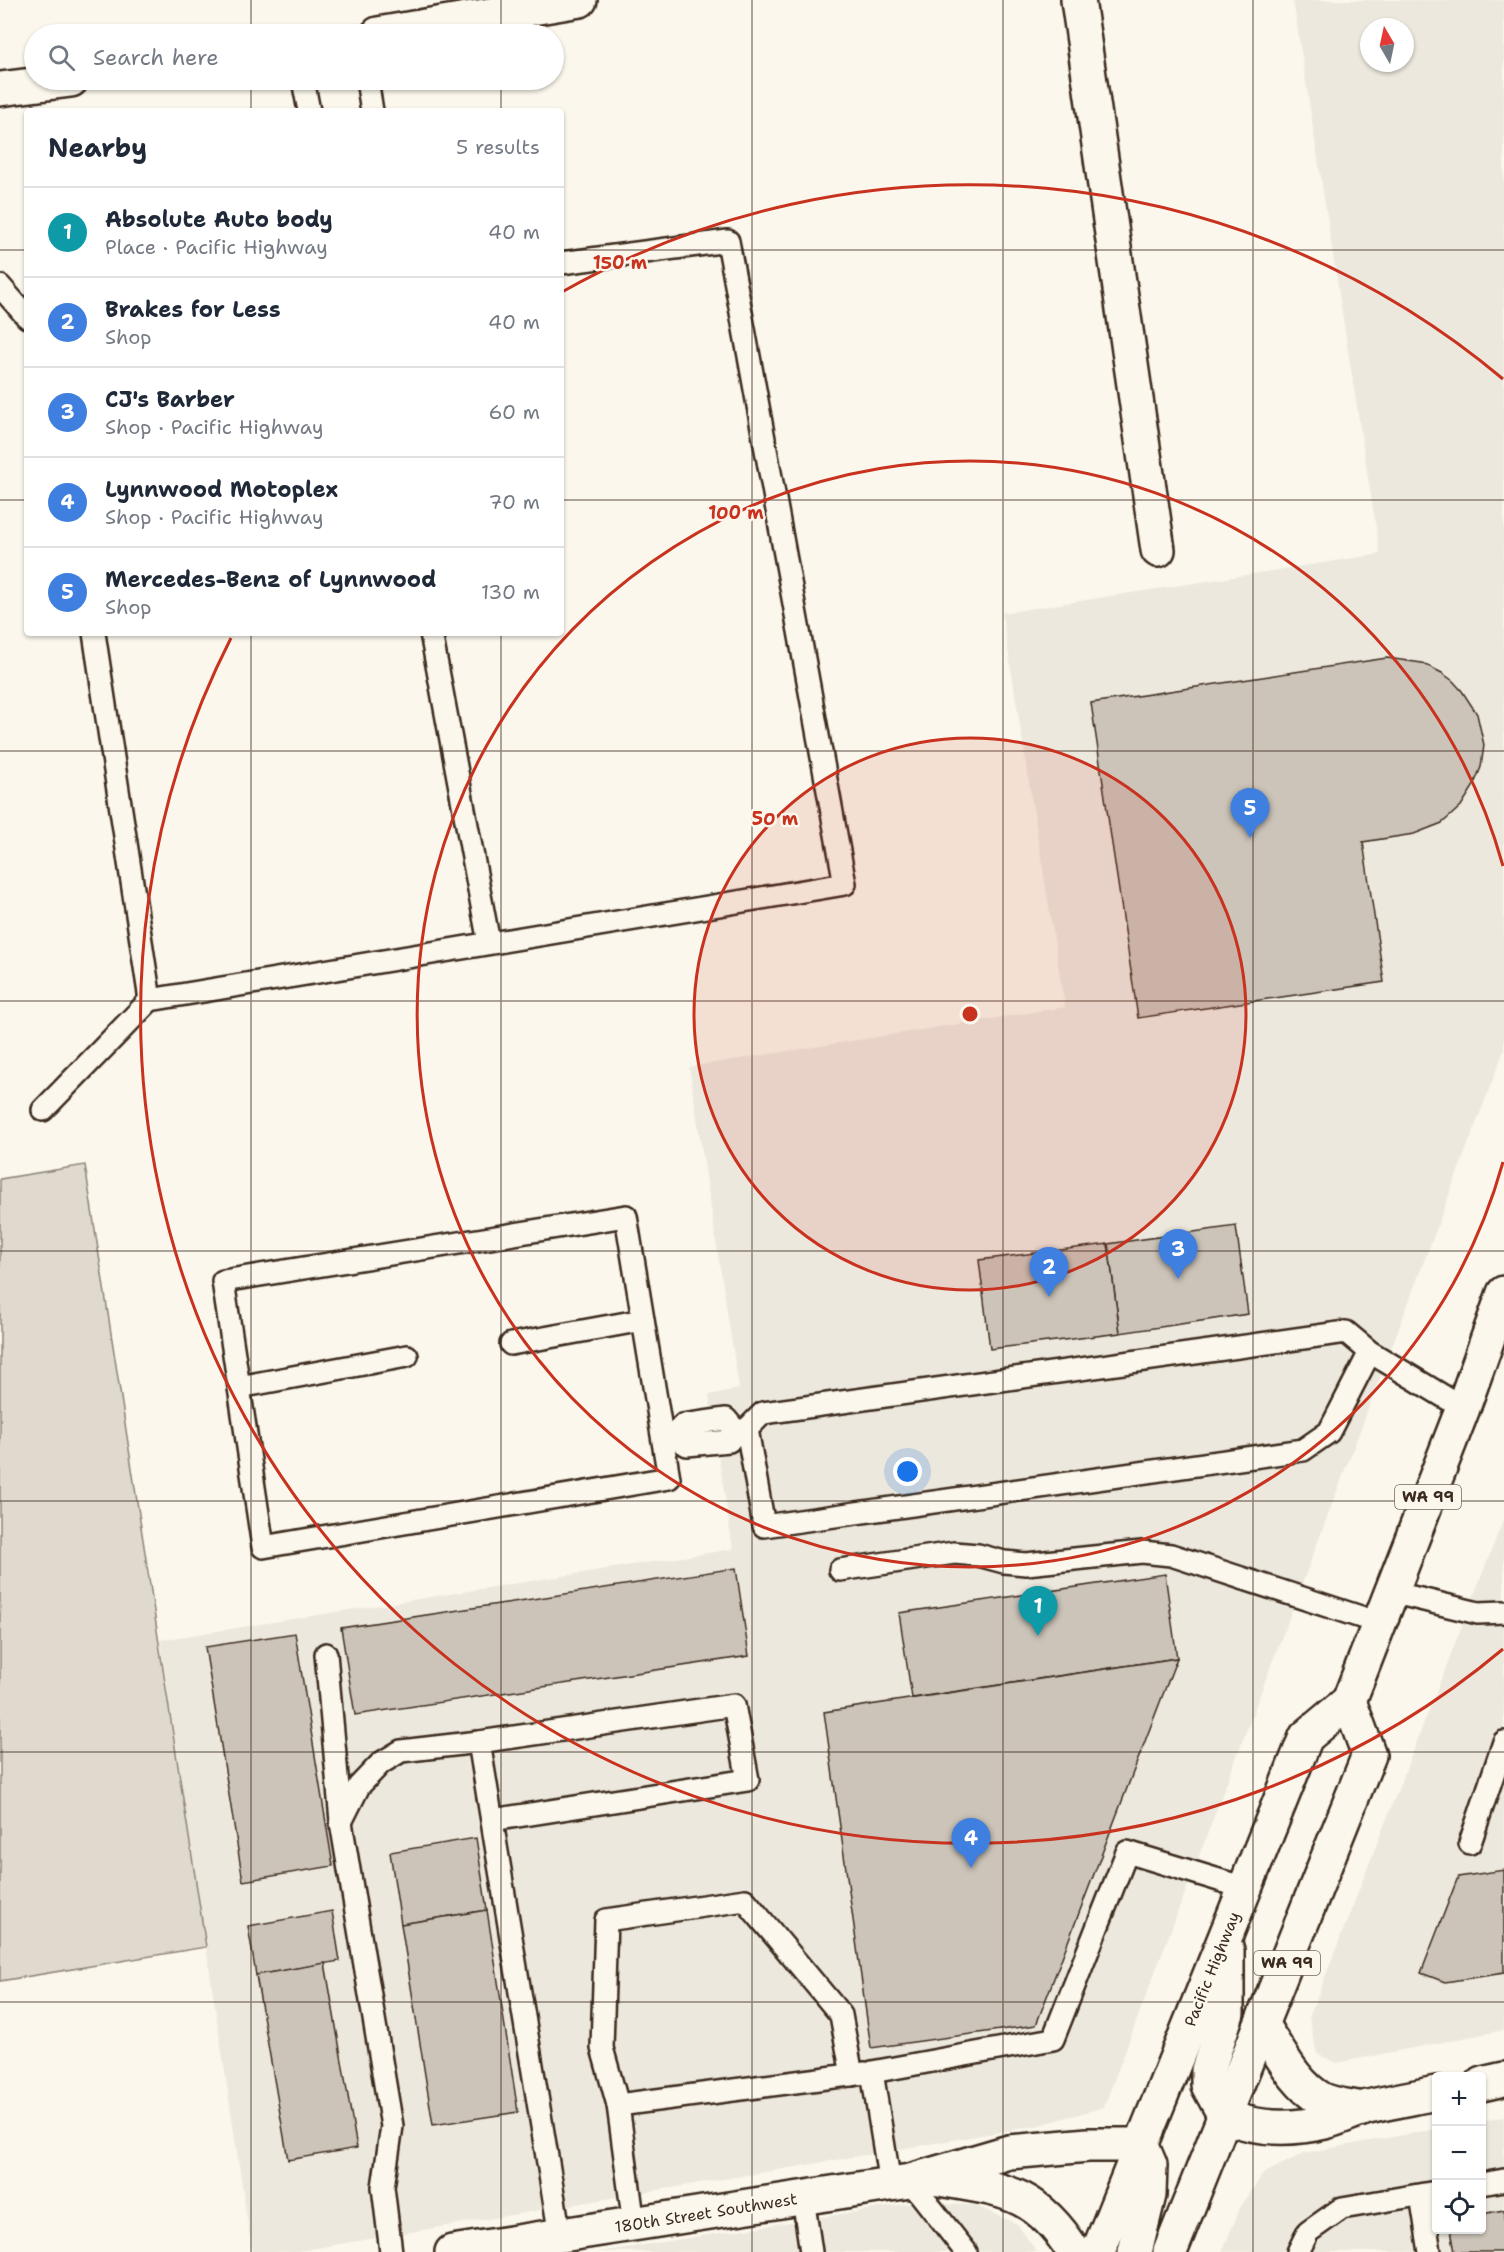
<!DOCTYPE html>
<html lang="en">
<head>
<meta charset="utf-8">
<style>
	body { margin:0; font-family:"Shantell Sans",sans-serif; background:#f2f2f3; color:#1f2937 }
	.controls { position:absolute; right:18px; bottom:18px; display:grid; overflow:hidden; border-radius:6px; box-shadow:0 2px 4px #0004 }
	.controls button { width:54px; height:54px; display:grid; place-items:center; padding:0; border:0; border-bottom:2px solid #e0e1e3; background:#fff; color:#1f2937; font:30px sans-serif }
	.compass { position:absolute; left:1360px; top:18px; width:54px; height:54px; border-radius:50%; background:#fff; box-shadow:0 2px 4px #0004; rotate:351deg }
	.you { position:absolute; left:908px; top:1472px; width:21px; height:21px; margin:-15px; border:4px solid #fff; border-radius:50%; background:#1a73e8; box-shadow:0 0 0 9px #1a73e833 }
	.badge { display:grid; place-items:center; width:39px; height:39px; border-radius:50%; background:#0b8043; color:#fff; font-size:20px; font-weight:700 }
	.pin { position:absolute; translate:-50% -50px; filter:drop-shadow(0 2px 3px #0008) }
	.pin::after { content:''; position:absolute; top:32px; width:21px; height:18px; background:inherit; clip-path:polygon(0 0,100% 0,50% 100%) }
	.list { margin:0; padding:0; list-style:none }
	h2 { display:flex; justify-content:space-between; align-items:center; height:78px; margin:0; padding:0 24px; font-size:26px }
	h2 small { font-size:20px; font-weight:400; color:#747a83 }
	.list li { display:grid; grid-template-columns:39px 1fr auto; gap:18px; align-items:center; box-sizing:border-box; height:90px; padding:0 24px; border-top:2px solid #e0e1e3 }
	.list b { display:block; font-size:22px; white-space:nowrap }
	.list p { margin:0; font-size:20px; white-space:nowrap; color:#747a83 }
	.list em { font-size:20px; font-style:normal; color:#747a83 }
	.icon { flex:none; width:33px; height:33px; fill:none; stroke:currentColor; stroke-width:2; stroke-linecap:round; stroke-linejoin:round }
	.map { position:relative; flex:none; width:1504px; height:2252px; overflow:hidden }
	.search { position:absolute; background:#fff; box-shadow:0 2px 4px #0004; left:24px; top:24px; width:540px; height:66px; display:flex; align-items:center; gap:15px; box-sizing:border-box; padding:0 21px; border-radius:33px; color:#747a83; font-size:22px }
	.panel { position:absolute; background:#fff; box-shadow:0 2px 4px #0004; left:24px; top:108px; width:540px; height:528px; border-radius:6px }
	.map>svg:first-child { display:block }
	.built { fill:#ede8dd; fill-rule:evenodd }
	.green { fill:#dfd9ce; stroke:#8d8276; stroke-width:1.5 }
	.building { fill:#ccc4b9; stroke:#3b2a1e; stroke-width:1.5 }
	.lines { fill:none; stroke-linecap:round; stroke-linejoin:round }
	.service-casing { stroke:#3b2a1e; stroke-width:26 }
	.minor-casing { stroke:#3b2a1e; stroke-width:38 }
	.tertiary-casing { stroke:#3b2a1e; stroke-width:38 }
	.trunk-casing { stroke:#3b2a1e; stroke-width:38 }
	.service { stroke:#fbf7ec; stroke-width:21 }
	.minor { stroke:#fbf7ec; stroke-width:33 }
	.tertiary { stroke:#fbf7ec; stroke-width:33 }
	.trunk { stroke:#fbf7ec; stroke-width:33 }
	.grid { fill:none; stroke:#3b2a1e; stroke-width:1.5; stroke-opacity:0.55 }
	.ring { fill:none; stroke:#c8321e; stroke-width:3 }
	.labels { text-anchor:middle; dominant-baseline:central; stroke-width:5; stroke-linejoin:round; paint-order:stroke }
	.shield { fill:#fbf7ec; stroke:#75685c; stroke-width:1.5 }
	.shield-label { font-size:15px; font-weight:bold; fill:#3b2a1e }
	.street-label { font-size:16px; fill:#3b2a1e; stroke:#fbf7ec }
	.centre { fill:#c8321e; stroke:#fbf7ec; stroke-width:3 }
	.ring-label { font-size:18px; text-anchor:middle; font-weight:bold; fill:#c8321e; stroke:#fbf7ec; stroke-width:5; stroke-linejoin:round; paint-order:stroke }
</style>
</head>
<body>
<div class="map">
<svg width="1504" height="2252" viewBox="0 0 1504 2252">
	<rect width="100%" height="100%" fill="#fbf7ec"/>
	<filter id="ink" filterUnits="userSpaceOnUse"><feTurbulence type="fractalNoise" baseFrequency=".0167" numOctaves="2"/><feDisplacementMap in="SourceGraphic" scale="12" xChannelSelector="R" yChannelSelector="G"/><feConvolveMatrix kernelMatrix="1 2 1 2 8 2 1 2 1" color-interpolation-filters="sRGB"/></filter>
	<g filter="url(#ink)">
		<g class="built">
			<path d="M 1293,0 L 1504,0 L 1504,1050 L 1104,2107 L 1036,2126 L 293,2252 L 252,2252 L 160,1640 L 733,1549 L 709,1395 L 739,1389 L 689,1067 L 1065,1007 L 1002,613 L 1380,554 ZM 1369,27 L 1405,27 L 1405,63 L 1369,63 Z"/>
			<path d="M 1504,1518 L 1504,2030 L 1337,2063 L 1317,2054 L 1309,2018 Z"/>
			<path d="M 1504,2117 L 1504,2252 L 1222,2252 L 1240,2208 L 1263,2174 L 1304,2153 L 1436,2129 L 1436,2230 L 1482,2230 L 1482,2121 Z"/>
			<path d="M 912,2203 L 974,2205 L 1017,2224 L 1037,2252 L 599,2252 Z"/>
		</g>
		<path class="green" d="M 85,1165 L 206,1947 L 0,1981 L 0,1179 Z"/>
		<g class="building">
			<path d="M 1387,658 L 1422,663 L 1442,673 L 1453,681 L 1462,691 L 1477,714 L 1484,745 L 1481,767 L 1473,787 L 1461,806 L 1449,817 L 1442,823 L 1414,834 L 1363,842 L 1384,982 L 1138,1018 L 1091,703 Z"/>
			<path d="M 1236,1226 L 1248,1314 L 1120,1333 L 1108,1244 Z"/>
			<path d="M 1108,1244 L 1120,1333 L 990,1349 L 979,1260 Z"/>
			<path d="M 736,1568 L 749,1656 L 355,1715 L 341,1628 Z"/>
			<path d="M 1165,1574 L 1177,1658 L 912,1698 L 899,1613 Z"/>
			<path d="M 295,1633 L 333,1866 L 243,1881 L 205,1647 Z"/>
			<path d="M 1177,1658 L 1036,2025 L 871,2048 L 824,1712 Z"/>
			<path d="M 476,1838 L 487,1910 L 401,1924 L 390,1852 Z"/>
			<path d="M 1504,1870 L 1504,1973 L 1445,1982 L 1421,1973 L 1458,1877 Z"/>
			<path d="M 487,1910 L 518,2112 L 433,2125 L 401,1924 Z"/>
			<path d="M 332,1911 L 340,1961 L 256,1975 L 248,1926 Z"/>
			<path d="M 325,1963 L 357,2148 L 288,2160 L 256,1975 Z"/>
			<path d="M 1504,2210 L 1504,2252 L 1455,2252 L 1451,2230 L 1482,2230 L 1482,2214 Z"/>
		</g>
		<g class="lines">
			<defs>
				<g id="service">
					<path d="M 303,80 L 309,111"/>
					<path d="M 367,80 L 372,111"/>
					<path d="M 0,286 L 27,317"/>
					<path d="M 94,633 L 150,1000 L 845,884 L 728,241 L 561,263"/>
					<path d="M 431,633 L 489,943"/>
					<path d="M 43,1110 L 150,1000"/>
					<path d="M 626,1216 L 669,1478 L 263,1547 L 223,1281 Z"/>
					<path d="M 511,1344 L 643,1320"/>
					<path d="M 1370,1352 L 1329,1432 L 1303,1450 L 764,1526 L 747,1429 L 763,1413 L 1346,1332 L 1370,1352 L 1463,1408"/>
					<path d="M 239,1387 L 407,1356"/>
					<path d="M 736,1431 L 726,1419 L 683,1425 L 673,1436 L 687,1445 L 729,1441 L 736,1431 L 747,1429"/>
					<path d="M 840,1570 L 954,1553 L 978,1555 L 1004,1562 L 1026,1564 L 1142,1552 L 1171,1555 L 1379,1623"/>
					<path d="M 1391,1592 L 1478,1613 L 1504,1612"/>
					<path d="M 326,1654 L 341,1821"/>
					<path d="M 479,1742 L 734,1705 L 748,1780 L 492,1820"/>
					<path d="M 1470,1843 L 1504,1742"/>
					<path d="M 618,2105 L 602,2048 L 606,1920 L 745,1900 L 841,2015 L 852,2075"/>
					<path d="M 910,2181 L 966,2252"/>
					<path d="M 890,2184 L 872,2072 L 1053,2039 L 1127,1852 L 1245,1888"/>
					<path d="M 1482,2184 L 1504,2180"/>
					<path d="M 1421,2195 L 1430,2252"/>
					<path d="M 803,2198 L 811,2252"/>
					<path d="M 634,2225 L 618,2105 L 865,2073"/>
					<path d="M 391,2252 L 383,2187 L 392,2126 L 341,1822 L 359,1786 L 381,1763 L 401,1751 L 479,1742 L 560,2236"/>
					<path d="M 1298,2252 L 1308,2232 L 1342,2208 L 1436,2192"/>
				</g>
				<g id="minor">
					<path d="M 1078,0 L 1158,550"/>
					<path d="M 934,2178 C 1001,2190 1035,2189 1074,2252"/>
					<path d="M 452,2252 L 910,2181 L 1009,2152 L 1088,2145 L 1142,2145"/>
				</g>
				<g id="tertiary">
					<path d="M 378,34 L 580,0"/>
					<path d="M 0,89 L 71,80"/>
					<path d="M 1262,2026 C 1279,2050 1294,2084 1321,2099 C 1332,2105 1350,2106 1362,2109"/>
					<path d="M 1482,2084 L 1504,2079"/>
					<path d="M 1225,2116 C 1256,2129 1291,2130 1325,2122 C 1338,2119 1351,2112 1364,2108 C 1388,2102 1412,2098 1436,2093"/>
				</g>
				<g id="trunk">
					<path d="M 1225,2116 L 1208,2085 L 1208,2070 L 1227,2013 L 1227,1950"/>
					<path d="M 1098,2252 L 1306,1737 L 1349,1701 L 1463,1408 L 1504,1293"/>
					<path d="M 1135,2252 L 1149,2195 L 1150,2165 L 1142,2146"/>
					<path d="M 1170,2252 L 1369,1755 L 1349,1701"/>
				</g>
			</defs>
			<use href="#service" class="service-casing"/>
			<use href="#minor" class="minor-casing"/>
			<use href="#tertiary" class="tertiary-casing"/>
			<use href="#trunk" class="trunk-casing"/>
			<use href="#service" class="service"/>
			<use href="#minor" class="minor"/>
			<use href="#tertiary" class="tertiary"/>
			<use href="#trunk" class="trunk"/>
		</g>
	</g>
	<path class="grid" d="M 251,0 L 251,34M 501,0 L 501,34M 752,0 L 752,2252M 1003,0 L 1003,2252M 1253,0 L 1253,2252M 251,80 L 251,111M 501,80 L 501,111M 0,250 L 27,250M 561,250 L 1504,250M 0,500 L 27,500M 561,500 L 1504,500M 251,633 L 251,2252M 501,633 L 501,2252M 0,751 L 1504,751M 0,1001 L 1504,1001M 0,1251 L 1504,1251M 0,1501 L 1504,1501M 0,1752 L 1504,1752M 0,2002 L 1504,2002"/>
	<circle cx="970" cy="1014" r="276" fill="#c8321e" fill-opacity=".12"/>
	<g class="ring">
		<circle cx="970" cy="1014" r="276"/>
		<path d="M1503 1162A553 553 0 1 1 1503 866"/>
		<path d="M1503 1649A829 829 0 0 1 231 638M562 292A829 829 0 0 1 1503 379"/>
	</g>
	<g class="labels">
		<g class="shield">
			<rect x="1395" y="1485" width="66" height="24" rx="4.5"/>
			<rect x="1254" y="1951" width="66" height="24" rx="4.5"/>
		</g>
		<g class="shield-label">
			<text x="1428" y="1497">WA 99</text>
			<text x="1287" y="1963">WA 99</text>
		</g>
		<g class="street-label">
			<text transform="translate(1212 1969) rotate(-68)">Pacific Highway</text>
			<text transform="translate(706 2213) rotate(-9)">180th Street Southwest</text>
		</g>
	</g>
	<circle cx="970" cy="1014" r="9" class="centre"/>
	<g class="ring-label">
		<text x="620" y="269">150 m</text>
		<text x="736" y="519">100 m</text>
		<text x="775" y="825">50 m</text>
	</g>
</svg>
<div class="controls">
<button>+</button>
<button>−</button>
<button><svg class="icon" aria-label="locate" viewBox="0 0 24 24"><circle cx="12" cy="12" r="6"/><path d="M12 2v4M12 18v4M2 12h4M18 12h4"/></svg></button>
</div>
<svg class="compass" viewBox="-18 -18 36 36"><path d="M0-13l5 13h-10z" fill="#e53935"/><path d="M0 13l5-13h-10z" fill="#747a83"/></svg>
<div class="you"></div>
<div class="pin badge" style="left:1038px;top:1636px;background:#0f9aa8">1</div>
<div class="pin badge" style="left:1049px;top:1297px;background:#3f7fe0">2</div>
<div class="pin badge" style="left:1178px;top:1279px;background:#3f7fe0">3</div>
<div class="pin badge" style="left:971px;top:1868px;background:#3f7fe0">4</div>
<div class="pin badge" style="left:1250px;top:838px;background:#3f7fe0">5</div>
<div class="search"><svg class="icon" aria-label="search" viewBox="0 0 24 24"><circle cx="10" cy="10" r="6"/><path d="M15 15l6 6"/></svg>Search here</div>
<section class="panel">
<h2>Nearby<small>5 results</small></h2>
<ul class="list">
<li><span class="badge" style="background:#0f9aa8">1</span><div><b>Absolute Auto body</b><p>Place · Pacific Highway</p></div><em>40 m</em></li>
<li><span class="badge" style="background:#3f7fe0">2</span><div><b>Brakes for Less</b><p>Shop</p></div><em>40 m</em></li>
<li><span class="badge" style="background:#3f7fe0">3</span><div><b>CJ's Barber</b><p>Shop · Pacific Highway</p></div><em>60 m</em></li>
<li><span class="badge" style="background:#3f7fe0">4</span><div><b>Lynnwood Motoplex</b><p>Shop · Pacific Highway</p></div><em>70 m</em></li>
<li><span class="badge" style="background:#3f7fe0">5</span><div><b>Mercedes-Benz of Lynnwood</b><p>Shop</p></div><em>130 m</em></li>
</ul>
</section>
</div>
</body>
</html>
